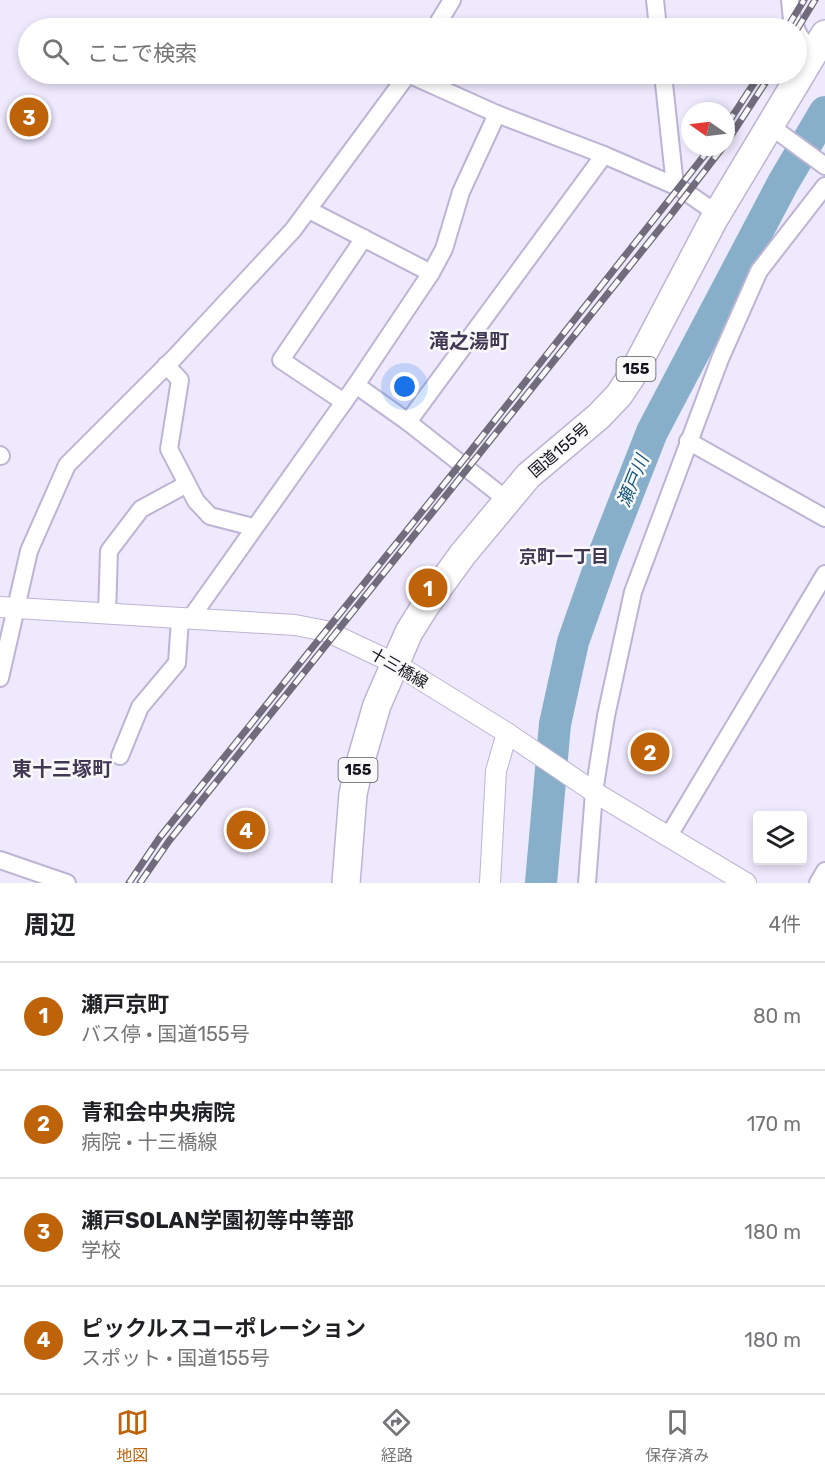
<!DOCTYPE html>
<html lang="ja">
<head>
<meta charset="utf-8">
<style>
	body { margin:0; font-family:Rubik,"Noto Sans JP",sans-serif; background:#f2f2f2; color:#202124 }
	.controls { position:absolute; right:18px; bottom:18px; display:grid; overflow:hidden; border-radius:6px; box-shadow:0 3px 9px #0003 }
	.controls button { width:54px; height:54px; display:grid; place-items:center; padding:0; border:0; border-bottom:2px solid #e0e0e0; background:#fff; color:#202124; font:30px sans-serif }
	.compass { position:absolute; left:681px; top:102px; width:54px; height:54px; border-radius:50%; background:#fff; box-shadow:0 3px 9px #0003; rotate:284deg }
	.you { position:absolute; left:405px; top:387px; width:21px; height:21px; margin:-15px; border:4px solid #fff; border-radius:50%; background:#1a73e8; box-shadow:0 0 0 9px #1a73e833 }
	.badge { display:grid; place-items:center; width:39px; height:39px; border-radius:50%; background:#be630a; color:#fff; font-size:20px; font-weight:700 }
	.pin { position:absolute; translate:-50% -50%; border:3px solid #fff; box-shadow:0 2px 6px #0006 }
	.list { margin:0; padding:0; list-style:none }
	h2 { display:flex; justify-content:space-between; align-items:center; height:78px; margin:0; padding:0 24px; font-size:26px }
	h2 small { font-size:20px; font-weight:400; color:#757577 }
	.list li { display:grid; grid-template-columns:39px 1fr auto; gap:18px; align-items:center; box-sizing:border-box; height:108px; padding:0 24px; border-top:2px solid #e0e0e0 }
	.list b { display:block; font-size:22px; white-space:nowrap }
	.list p { margin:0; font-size:20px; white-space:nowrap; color:#757577 }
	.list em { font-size:20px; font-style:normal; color:#757577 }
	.icon { flex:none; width:33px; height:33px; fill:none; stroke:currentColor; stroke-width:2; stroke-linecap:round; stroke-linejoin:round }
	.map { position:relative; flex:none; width:825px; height:883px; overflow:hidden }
	.search { position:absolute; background:#fff; box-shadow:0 3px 9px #0003; left:18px; right:18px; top:18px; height:66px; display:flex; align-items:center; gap:15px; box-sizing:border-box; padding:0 21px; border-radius:33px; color:#757577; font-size:22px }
	.sheet { height:510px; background:#fff }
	nav { display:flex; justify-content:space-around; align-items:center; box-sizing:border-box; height:84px; border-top:2px solid #e0e0e0; background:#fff; font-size:16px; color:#757577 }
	nav a { display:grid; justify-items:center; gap:3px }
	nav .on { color:#be630a }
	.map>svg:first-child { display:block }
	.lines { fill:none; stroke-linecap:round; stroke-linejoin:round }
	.river { stroke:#88afca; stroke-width:32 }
	.minor-casing { stroke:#bdb4d5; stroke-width:20 }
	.tertiary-casing { stroke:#bdb4d5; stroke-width:22 }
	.trunk-casing { stroke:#bdb4d5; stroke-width:30 }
	.minor { stroke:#fff; stroke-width:16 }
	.tertiary { stroke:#fff; stroke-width:20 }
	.trunk { stroke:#fff; stroke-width:27 }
	.rail-casing { stroke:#706c7b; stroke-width:7 }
	.rail { stroke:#f9f9f9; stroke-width:4.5; stroke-dasharray:14; stroke-linecap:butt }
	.labels { text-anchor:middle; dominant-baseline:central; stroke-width:5; stroke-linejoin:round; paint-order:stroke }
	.shield { fill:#f9f9f9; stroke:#59575e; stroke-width:1.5 }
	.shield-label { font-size:15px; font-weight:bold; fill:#14111c }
	.street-label { font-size:16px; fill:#14111c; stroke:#f9f9f9 }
	.water-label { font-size:18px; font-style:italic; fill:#15587d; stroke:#f9f9f9 }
	.neighbourhood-label { font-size:18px; font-weight:bold; fill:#403853; stroke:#f9f9f9 }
	.quarter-label { font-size:20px; font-weight:bold; fill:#403853; stroke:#f9f9f9 }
</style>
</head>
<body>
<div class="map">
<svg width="825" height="883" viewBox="0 0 825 883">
	<rect width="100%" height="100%" fill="#eee9fd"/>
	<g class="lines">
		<path class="river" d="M 541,883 L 555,724 L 573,642 L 604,554 L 652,432 L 783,183 L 825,112"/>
		<defs>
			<g id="minor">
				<path d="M 655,0 L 658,28"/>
				<path d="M 790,0 L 792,20 L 796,28"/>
				<path d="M 435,28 L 452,0"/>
				<path d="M 796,30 L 812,55"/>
				<path d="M 408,74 L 497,114 L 604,155 L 680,188 L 709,208 L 714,219"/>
				<path d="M 663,74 L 675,186"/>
				<path d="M 769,125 L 825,166"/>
				<path d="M 309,210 L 431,273"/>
				<path d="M 166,365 L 180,380 L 169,449 L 196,501 L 210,516 L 253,527"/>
				<path d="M 356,385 L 408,422 L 507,500"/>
				<path d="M 344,402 L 281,360 L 364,238"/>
				<path d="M 408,422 L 604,155"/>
				<path d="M 688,441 L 825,518"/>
				<path d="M 0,455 L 1,456"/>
				<path d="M 107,614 L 109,551 L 141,509 L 187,484"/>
				<path d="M 190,619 L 356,385 L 431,273 L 444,249 L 461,192 L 497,114"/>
				<path d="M 0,678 L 29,551 L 67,465 L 175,357 L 293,230 L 408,74"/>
				<path d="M 120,756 L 140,707 L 177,663 L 180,619"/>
				<path d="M 668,837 L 825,574"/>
				<path d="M 0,860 L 67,883"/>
				<path d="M 587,883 L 594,792 L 606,716 L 633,592 L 720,359 L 759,271 L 825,186"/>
				<path d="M 818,883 L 825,871"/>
			</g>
			<g id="tertiary">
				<path d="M 0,607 L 295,625 L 326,631 L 394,663 L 507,733 L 594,792 L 746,883"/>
				<path d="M 490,883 L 496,771 L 507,733"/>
			</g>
			<path id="trunk" d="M 346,883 L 353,794 L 359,767 L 377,705 L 409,632 L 426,605 L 463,554 L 528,476 L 599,416 L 619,395 L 631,377 L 714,219 L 825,34"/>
		</defs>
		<use href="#minor" class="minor-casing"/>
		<use href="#tertiary" class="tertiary-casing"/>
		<use href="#trunk" class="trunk-casing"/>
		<use href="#minor" class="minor"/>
		<use href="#tertiary" class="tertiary"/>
		<use href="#trunk" class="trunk"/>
		<defs>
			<g id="rail">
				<path d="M 787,28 L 804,0"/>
				<path d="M 796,31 L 815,0"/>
				<path d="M 726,126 L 760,74"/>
				<path d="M 726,143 L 771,74"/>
				<path d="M 129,883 L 160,837 L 461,463 L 711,147"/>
				<path d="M 140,883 L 169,841 L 670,216 L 723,147"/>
			</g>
		</defs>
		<use href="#rail" class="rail-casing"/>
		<use href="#rail" class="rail"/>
	</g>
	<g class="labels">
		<g class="shield">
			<rect x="616.5" y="357" width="39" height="24" rx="4.5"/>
			<rect x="338.5" y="758" width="39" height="24" rx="4.5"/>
		</g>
		<g class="shield-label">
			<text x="636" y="369">155</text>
			<text x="358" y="770">155</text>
		</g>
		<g class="street-label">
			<text transform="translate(559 450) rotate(-41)">国道155号</text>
			<text transform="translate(399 668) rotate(30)">十三橋線</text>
		</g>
		<g class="water-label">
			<text transform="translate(633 481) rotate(-68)">瀬戸川</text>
		</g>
		<g class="neighbourhood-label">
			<text x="564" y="557">京町一丁目</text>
		</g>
		<g class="quarter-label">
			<text x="469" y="341">滝之湯町</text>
			<text x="62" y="769">東十三塚町</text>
		</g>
	</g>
</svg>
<div class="controls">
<button><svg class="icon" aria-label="layers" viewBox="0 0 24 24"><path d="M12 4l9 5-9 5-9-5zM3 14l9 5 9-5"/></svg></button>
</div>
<svg class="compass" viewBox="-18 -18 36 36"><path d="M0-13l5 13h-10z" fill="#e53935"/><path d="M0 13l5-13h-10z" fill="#757577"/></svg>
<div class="you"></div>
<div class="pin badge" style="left:428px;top:588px">1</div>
<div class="pin badge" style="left:650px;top:752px">2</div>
<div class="pin badge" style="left:29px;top:117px">3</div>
<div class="pin badge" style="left:246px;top:830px">4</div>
<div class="search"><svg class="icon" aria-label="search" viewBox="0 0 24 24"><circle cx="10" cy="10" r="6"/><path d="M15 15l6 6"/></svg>ここで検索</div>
</div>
<section class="sheet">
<h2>周辺<small>4件</small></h2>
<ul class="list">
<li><span class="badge">1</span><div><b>瀬戸京町</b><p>バス停 · 国道155号</p></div><em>80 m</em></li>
<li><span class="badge">2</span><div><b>青和会中央病院</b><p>病院 · 十三橋線</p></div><em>170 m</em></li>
<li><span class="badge">3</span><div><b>瀬戸SOLAN学園初等中等部</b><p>学校</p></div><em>180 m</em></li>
<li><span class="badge">4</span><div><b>ピックルスコーポレーション</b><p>スポット · 国道155号</p></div><em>180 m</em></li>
</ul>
</section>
<nav>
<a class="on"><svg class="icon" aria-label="map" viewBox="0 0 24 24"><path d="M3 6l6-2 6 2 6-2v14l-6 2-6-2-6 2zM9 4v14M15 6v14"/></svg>地図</a>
<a><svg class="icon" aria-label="directions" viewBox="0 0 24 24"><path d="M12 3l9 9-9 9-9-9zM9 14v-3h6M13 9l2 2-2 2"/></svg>経路</a>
<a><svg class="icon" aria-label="saved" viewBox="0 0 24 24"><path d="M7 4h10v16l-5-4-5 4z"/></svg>保存済み</a>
</nav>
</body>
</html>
